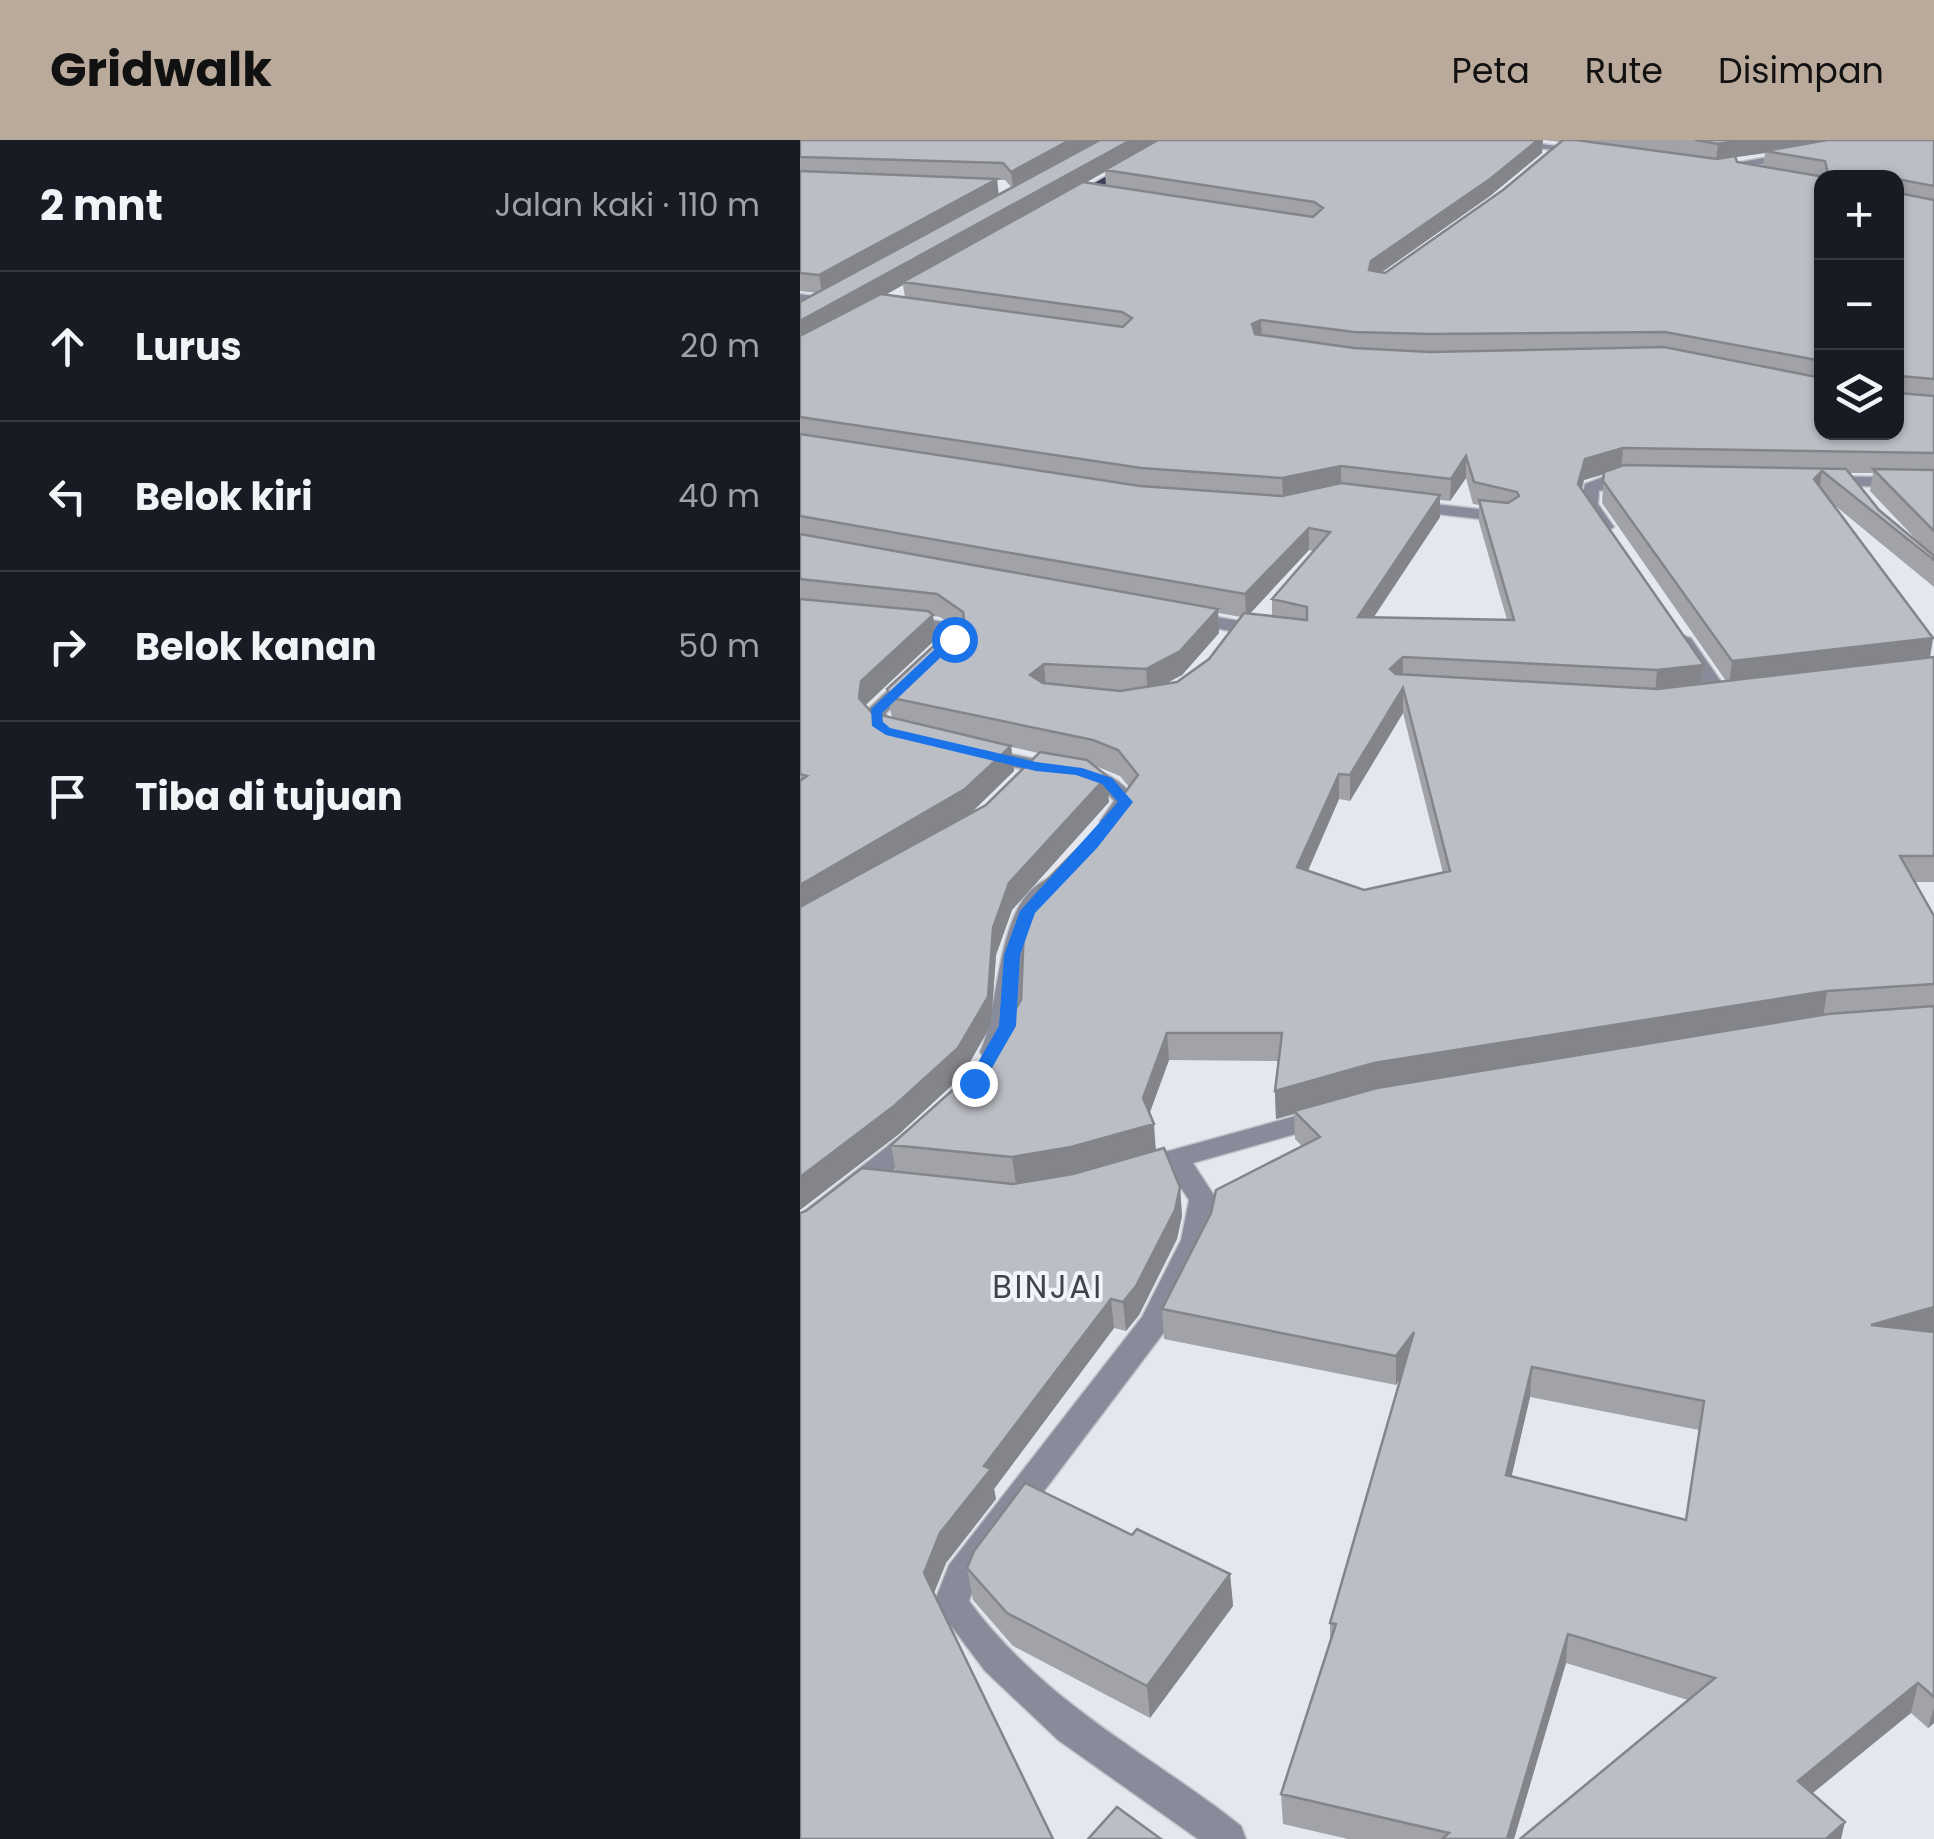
<!DOCTYPE html>
<html lang="id">
<head>
<meta charset="utf-8">
<style>
	body { margin:0; font-family:Poppins,sans-serif; background:#242831; color:#f1f3f6 }
	.controls { position:absolute; right:30px; top:30px; display:grid; overflow:hidden; border-radius:20px; box-shadow:0 2px 8px #0004 }
	.controls button { width:90px; height:90px; display:grid; place-items:center; padding:0; border:0; border-bottom:2px solid #363941; background:#171b24; color:#f1f3f6; font:50px sans-serif }
	.stop { position:absolute; width:30px; height:30px; margin:-22px; border:8px solid #1a73e8; border-radius:50%; background:#fff }
	.stop.end { background:#1a73e8; border-color:#fff; box-shadow:0 2px 10px #0008 }
	.list { margin:0; padding:0; list-style:none }
	h2 { display:flex; justify-content:space-between; align-items:center; height:130px; margin:0; padding:0 40px; font-size:42px }
	h2 small { font-size:32px; font-weight:400; color:#9ea1a6 }
	.list li { display:grid; grid-template-columns:65px 1fr auto; gap:30px; align-items:center; box-sizing:border-box; height:150px; padding:0 40px; border-top:2px solid #363941 }
	.list b { display:block; font-size:38px; white-space:nowrap }
	.list em { font-size:32px; font-style:normal; color:#9ea1a6 }
	.icon { flex:none; width:55px; height:55px; fill:none; stroke:currentColor; stroke-width:2; stroke-linecap:round; stroke-linejoin:round }
	.map { position:relative; flex:none; width:1134px; height:1699px; overflow:hidden }
	header { display:flex; align-items:center; gap:60px; box-sizing:border-box; height:140px; padding:0 50px; background:#b9aa9b; color:#111 }
	header strong { font-size:48px }
	nav { display:flex; gap:55px; margin-inline-start:auto; font-size:35px }
	main { display:flex }
	aside { flex:1; background:#171b24 }
	.map>svg:first-child { display:block }
	.lines { fill:none; stroke-linecap:round; stroke-linejoin:round }
	.minor-casing { stroke:#c2c4cb; stroke-width:3 }
	.major-casing { stroke:#c2c4cb; stroke-width:3 }
	.minor { fill:#888c9a; fill-rule:evenodd }
	.major { fill:#3d425a; fill-rule:evenodd }
	.wall { fill:#a2a3a9; fill-rule:evenodd }
	.shaded-wall { fill:#84858a }
	.building { fill:#bcbec5; stroke:#84858a; stroke-width:2.5; fill-rule:evenodd }
	.route { fill:#1a73e8 }
	.labels { text-anchor:middle; dominant-baseline:central; stroke-width:8; stroke-linejoin:round; paint-order:stroke }
	.quarter-label { font-size:32px; letter-spacing:2.5px; fill:#414349; stroke:#f2f4fc }
</style>
</head>
<body>
<header>
<strong>Gridwalk</strong>
<nav><a>Peta</a><a>Rute</a><a>Disimpan</a></nav>
</header>
<main>
<aside>
<h2>2 mnt<small>Jalan kaki · 110 m</small></h2>
<ul class="list">
<li><svg class="icon" aria-label="ahead" viewBox="0 0 24 24"><path d="M12 20V5M6 11l6-6 6 6"/></svg><div><b>Lurus</b></div><em>20 m</em></li>
<li><svg class="icon" aria-label="left" viewBox="0 0 24 24"><path d="M17 20v-9H6M10 6l-5 5 5 5"/></svg><div><b>Belok kiri</b></div><em>40 m</em></li>
<li><svg class="icon" aria-label="right" viewBox="0 0 24 24"><path d="M7 20v-9h11M14 6l5 5-5 5"/></svg><div><b>Belok kanan</b></div><em>50 m</em></li>
<li><svg class="icon" aria-label="arrive" viewBox="0 0 24 24"><path d="M6 21V4h12l-3 4 3 4H6"/></svg><div><b>Tiba di tujuan</b></div></li>
</ul>
</aside>
<div class="map">
<svg width="1134" height="1699" viewBox="0 0 1134 1699">
	<rect width="100%" height="100%" fill="#e5e7ef"/>
	<g class="lines">
		<defs>
			<g id="minor">
				<path d="M 674,0 L 713,0 L 791,11 L 785,14 Z"/>
				<path d="M 997,12 L 1001,18 L 913,32 L 907,28 Z"/>
				<path d="M 0,154 L 37,160 L 30,164 L 0,162 Z"/>
				<path d="M 808,335 L 834,334 L 842,339 L 799,351 L 798,364 L 814,387 L 805,392 L 799,391 L 780,364 L 785,344 Z"/>
				<path d="M 1024,336 L 1134,338 L 1134,348 L 1018,345 L 1016,341 Z"/>
				<path d="M 608,361 L 705,372 L 714,377 L 705,382 L 602,370 L 599,366 Z"/>
				<path d="M 389,472 L 468,486 L 478,492 L 468,498 L 382,482 L 379,478 Z"/>
				<path d="M 103,476 L 145,482 L 164,499 L 86,573 L 87,580 L 105,593 L 95,599 L 70,587 L 65,572 L 142,499 L 132,491 L 96,486 L 93,482 Z"/>
				<path d="M 884,496 L 891,498 L 931,556 L 928,560 L 921,562 L 914,560 L 874,502 Z"/>
				<path d="M 183,608 L 244,621 L 247,626 L 236,632 L 175,619 L 172,614 Z"/>
				<path d="M 276,625 C 302,631 321,637 336,661 L 319,686 L 303,686 L 300,681 L 314,661 C 301,643 280,644 265,631 Z"/>
				<path d="M 254,737 L 266,744 C 258,754 246,762 239,773 C 213,817 230,874 202,918 L 184,918 L 180,912 C 202,866 194,752 254,737 Z"/>
				<path d="M 528,967 L 542,976 L 538,982 L 393,1023 L 417,1060 L 409,1100 L 365,1191 L 176,1441 L 169,1461 C 239,1555 328,1602 419,1669 L 441,1686 L 446,1699 L 398,1699 L 258,1600 L 185,1531 L 134,1463 L 149,1425 L 342,1177 L 381,1100 L 389,1060 L 369,1030 L 335,1039 L 325,1037 L 321,1030 L 325,1023 Z"/>
				<path d="M 117,988 L 131,997 L 127,1003 L 10,1097 L 0,1100 L 0,1075 L 107,991 Z"/>
			</g>
			<path id="major" d="M 368,0 L 382,0 L 272,65 L 262,62 Z"/>
		</defs>
		<use href="#minor" class="minor-casing"/>
		<use href="#major" class="major-casing"/>
		<use href="#minor" class="minor"/>
		<use href="#major" class="major"/>
	</g>
	<g class="wall">
		<path d="M 0,0 L 1134,0 L 1134,447 L 1033,364 L 1133,498 L 1130,518 L 1134,517 L 1134,742 L 1115,742 L 1134,777 L 1134,1583 L 1128,1588 L 1111,1573 L 888,1560 L 766,1523 L 714,1699 L 548,1699 L 483,1684 L 481,1654 L 530,1502 L 530,1483 L 600,1238 L 596,1245 L 364,1199 L 362,1169 L 502,1006 L 495,999 L 494,974 L 476,979 L 475,951 L 479,921 L 369,920 L 349,974 L 356,1010 L 380,1047 L 382,1076 L 377,1099 L 339,1175 L 326,1191 L 314,1188 L 194,1349 L 196,1359 L 146,1423 L 134,1453 L 0,1699 L 96,1032 L 91,1005 L 183,923 L 221,860 L 300,686 L 329,647 L 320,636 L 293,625 L 309,662 L 212,770 L 196,815 L 191,885 L 162,936 L 99,994 L 0,1070 L 0,162 L 17,153 L 0,151 ZM 743,0 L 761,2 L 703,50 L 585,133 L 581,132 L 690,56 L 742,13 ZM 965,13 L 963,26 L 937,22 L 935,17 ZM 305,32 L 306,46 L 285,43 ZM 1022,38 L 1096,38 L 1022,292 ZM 197,40 L 205,40 L 212,48 L 198,55 ZM 103,145 L 105,158 L 85,155 ZM 1049,333 L 1073,333 L 1070,351 L 1127,411 L 1079,370 ZM 804,334 L 802,363 L 926,541 L 902,544 L 904,525 L 782,349 L 784,340 ZM 666,338 L 673,364 L 679,365 L 679,382 L 707,480 L 573,478 L 640,377 L 640,360 L 650,361 ZM 509,410 L 513,411 L 472,459 L 472,476 L 449,474 ZM 418,473 L 441,477 L 409,519 L 377,542 L 365,544 L 382,535 L 419,493 ZM 133,476 L 140,477 L 154,487 L 87,549 L 91,574 L 93,578 L 72,573 L 66,565 L 136,499 ZM 603,573 L 643,733 L 564,750 L 508,731 L 539,659 L 550,661 ZM 211,607 L 238,613 L 186,665 L 169,674 L 214,631 ZM 730,1257 L 899,1290 L 886,1380 L 711,1336 Z"/>
		<path d="M 332,1395 L 430,1434 L 433,1466 L 350,1578 L 213,1506 L 173,1460 L 167,1428 Z"/>
	</g>
	<g class="shaded-wall">
		<path d="M 270,0 L 301,0 L 213,49 L 211,32 Z"/>
		<path d="M 331,0 L 361,0 L 107,143 L 103,142 L 103,145 L 0,203 L 0,181 Z"/>
		<path d="M 738,0 L 743,0 L 742,13 L 690,56 L 571,140 L 569,130 L 571,121 Z"/>
		<path d="M 943,0 L 1056,0 L 965,11 L 965,13 L 916,20 L 918,4 Z"/>
		<path d="M 197,39 L 199,56 L 22,154 L 19,135 Z"/>
		<path d="M 461,180 L 462,199 L 452,204 L 452,184 Z"/>
		<path d="M 823,308 L 821,329 L 784,340 L 777,366 L 778,344 L 785,319 Z"/>
		<path d="M 666,316 L 666,338 L 650,361 L 651,339 Z"/>
		<path d="M 541,326 L 541,347 L 483,360 L 482,338 Z"/>
		<path d="M 1022,331 L 1019,353 L 1014,339 Z"/>
		<path d="M 640,355 L 640,377 L 558,501 L 558,477 Z"/>
		<path d="M 509,388 L 509,410 L 446,478 L 445,454 Z"/>
		<path d="M 418,469 L 419,493 L 382,535 L 348,553 L 346,529 Z"/>
		<path d="M 133,475 L 136,499 L 65,565 L 59,558 L 61,541 Z"/>
		<path d="M 1133,498 L 1129,522 L 929,545 L 932,521 Z"/>
		<path d="M 603,517 L 603,541 L 590,529 Z"/>
		<path d="M 244,524 L 246,548 L 230,535 Z"/>
		<path d="M 904,525 L 901,549 L 855,554 L 857,530 Z"/>
		<path d="M 603,548 L 603,573 L 550,661 L 550,635 Z"/>
		<path d="M 211,606 L 214,631 L 169,675 L 0,775 L 0,745 Z"/>
		<path d="M 539,634 L 539,659 L 498,753 L 497,727 Z"/>
		<path d="M 307,636 L 309,662 L 212,770 L 196,815 L 191,885 L 162,936 L 99,994 L 0,1070 L 0,1037 L 193,788 L 209,743 Z"/>
		<path d="M 1027,851 L 1023,878 L 494,971 L 494,974 L 476,979 L 475,951 L 574,923 Z"/>
		<path d="M 367,893 L 369,920 L 345,986 L 343,958 Z"/>
		<path d="M 354,984 L 356,1013 L 274,1035 L 216,1045 L 212,1017 Z"/>
		<path d="M 380,1047 L 382,1076 L 377,1099 L 339,1175 L 326,1191 L 323,1162 Z"/>
		<path d="M 311,1159 L 314,1188 L 194,1349 L 196,1359 L 146,1423 L 130,1463 L 124,1433 L 140,1393 L 184,1326 Z"/>
		<path d="M 1134,1167 L 1134,1194 L 1071,1185 Z"/>
		<path d="M 614,1192 L 613,1221 L 596,1245 L 596,1216 Z"/>
		<path d="M 732,1227 L 730,1257 L 705,1365 L 706,1335 Z"/>
		<path d="M 430,1434 L 433,1466 L 350,1578 L 347,1546 Z"/>
		<path d="M 768,1494 L 766,1523 L 714,1699 L 707,1699 Z"/>
		<path d="M 1118,1543 L 1111,1573 L 992,1670 L 998,1641 Z"/>
		<path d="M 1134,1567 L 1134,1583 L 1128,1588 Z"/>
		<path d="M 1045,1682 L 1041,1699 L 1026,1699 Z"/>
	</g>
	<g class="building">
		<path d="M 0,0 L 270,0 L 211,32 L 203,23 L 0,17 Z"/>
		<path d="M 300,0 L 331,0 L 0,181 L 0,162 Z"/>
		<path d="M 358,0 L 738,0 L 690,39 L 571,121 L 569,130 L 585,133 L 703,50 L 763,0 L 776,0 L 917,19 L 935,16 L 937,22 L 1024,37 L 1028,33 L 1025,21 L 965,11 L 1027,0 L 1134,0 L 1134,46 L 1096,39 L 1096,38 L 1022,38 L 1022,221 L 865,192 L 630,194 L 554,192 L 461,180 L 452,184 L 455,194 L 554,208 L 630,212 L 864,207 L 1022,238 L 1022,292 L 1096,292 L 1096,244 L 1099,253 L 1134,256 L 1134,313 L 823,308 L 785,319 L 778,344 L 904,525 L 857,530 L 603,517 L 590,529 L 596,534 L 857,549 L 1134,517 L 1134,716 L 1100,716 L 1134,776 L 1134,844 L 1027,851 L 574,923 L 475,951 L 482,893 L 367,893 L 343,958 L 354,984 L 271,1007 L 212,1017 L 91,1005 L 183,923 L 221,860 L 224,789 L 239,748 L 300,686 L 338,635 L 318,610 L 293,600 L 92,558 L 87,549 L 164,478 L 163,472 L 137,454 L 0,439 L 0,394 L 418,469 L 380,511 L 346,529 L 244,524 L 230,535 L 243,543 L 320,551 L 377,542 L 409,519 L 444,473 L 507,480 L 507,467 L 472,459 L 530,392 L 509,388 L 445,454 L 0,376 L 0,294 L 340,346 L 482,356 L 541,343 L 640,355 L 558,477 L 714,480 L 679,360 L 708,363 L 719,356 L 717,352 L 674,342 L 666,316 L 651,339 L 541,326 L 482,338 L 341,328 L 0,277 L 0,196 L 81,154 L 323,187 L 332,178 L 322,172 L 103,142 L 283,42 L 513,77 L 523,68 L 514,62 L 305,30 ZM 603,548 L 650,731 L 564,750 L 497,727 L 539,634 L 550,635 Z"/>
		<path d="M 895,0 L 943,0 L 918,4 Z"/>
		<path d="M 0,31 L 197,39 L 19,135 L 0,133 Z"/>
		<path d="M 1096,41 L 1098,53 L 1134,60 L 1134,239 L 1100,236 L 1096,239 Z"/>
		<path d="M 824,325 L 1046,329 L 1079,370 L 1134,416 L 1134,420 L 1022,331 L 1014,339 L 1133,498 L 932,521 L 803,341 L 804,332 Z"/>
		<path d="M 1073,329 L 1134,330 L 1134,391 Z"/>
		<path d="M 0,459 L 128,471 L 133,475 L 61,541 L 59,558 L 72,573 L 211,606 L 165,649 L 0,745 L 0,641 L 7,636 L 0,634 Z"/>
		<path d="M 240,612 L 287,620 L 307,636 L 209,743 L 193,788 L 188,857 L 158,908 L 94,966 L 0,1037 L 0,767 L 186,665 Z"/>
		<path d="M 1134,866 L 1134,1167 L 1071,1185 L 1134,1192 L 1134,1557 L 1118,1543 L 998,1641 L 1045,1682 L 1026,1699 L 720,1699 L 915,1538 L 768,1494 L 707,1699 L 642,1699 L 649,1693 L 481,1654 L 536,1484 L 530,1483 L 614,1192 L 596,1216 L 362,1169 L 411,1073 L 416,1050 L 520,997 L 494,971 L 577,948 L 1028,874 ZM 732,1227 L 904,1261 L 886,1380 L 706,1335 Z"/>
		<path d="M 364,1008 L 380,1047 L 375,1070 L 336,1146 L 323,1162 L 311,1159 L 184,1326 L 191,1329 L 140,1393 L 124,1433 L 253,1699 L 0,1699 L 0,1073 L 6,1071 L 62,1028 L 213,1044 L 273,1034 Z"/>
		<path d="M 225,1343 L 332,1395 L 337,1389 L 430,1434 L 347,1546 L 207,1473 L 167,1428 L 174,1411 Z"/>
		<path d="M 317,1667 L 361,1699 L 288,1699 Z"/>
	</g>
	<path class="route" d="M 149,496 L 160,499 L 82,573 L 83,582 L 90,588 L 236,622 L 282,628 L 312,638 L 333,662 L 297,708 L 235,773 L 220,815 L 216,886 L 181,947 L 174,948 L 166,943 L 199,886 L 204,815 L 220,771 L 318,662 L 302,644 L 276,635 L 236,631 L 86,595 L 72,586 L 71,569 Z"/>
	<g class="labels">
		<g class="quarter-label">
			<text x="248" y="1146">BINJAI</text>
		</g>
	</g>
</svg>
<div class="controls">
<button>+</button>
<button>−</button>
<button><svg class="icon" aria-label="layers" viewBox="0 0 24 24"><path d="M12 4l9 5-9 5-9-5zM3 14l9 5 9-5"/></svg></button>
</div>
<div class="stop" style="left:154px;top:499px"></div>
<div class="stop end" style="left:174px;top:943px"></div>
</div>
</main>
</body>
</html>
